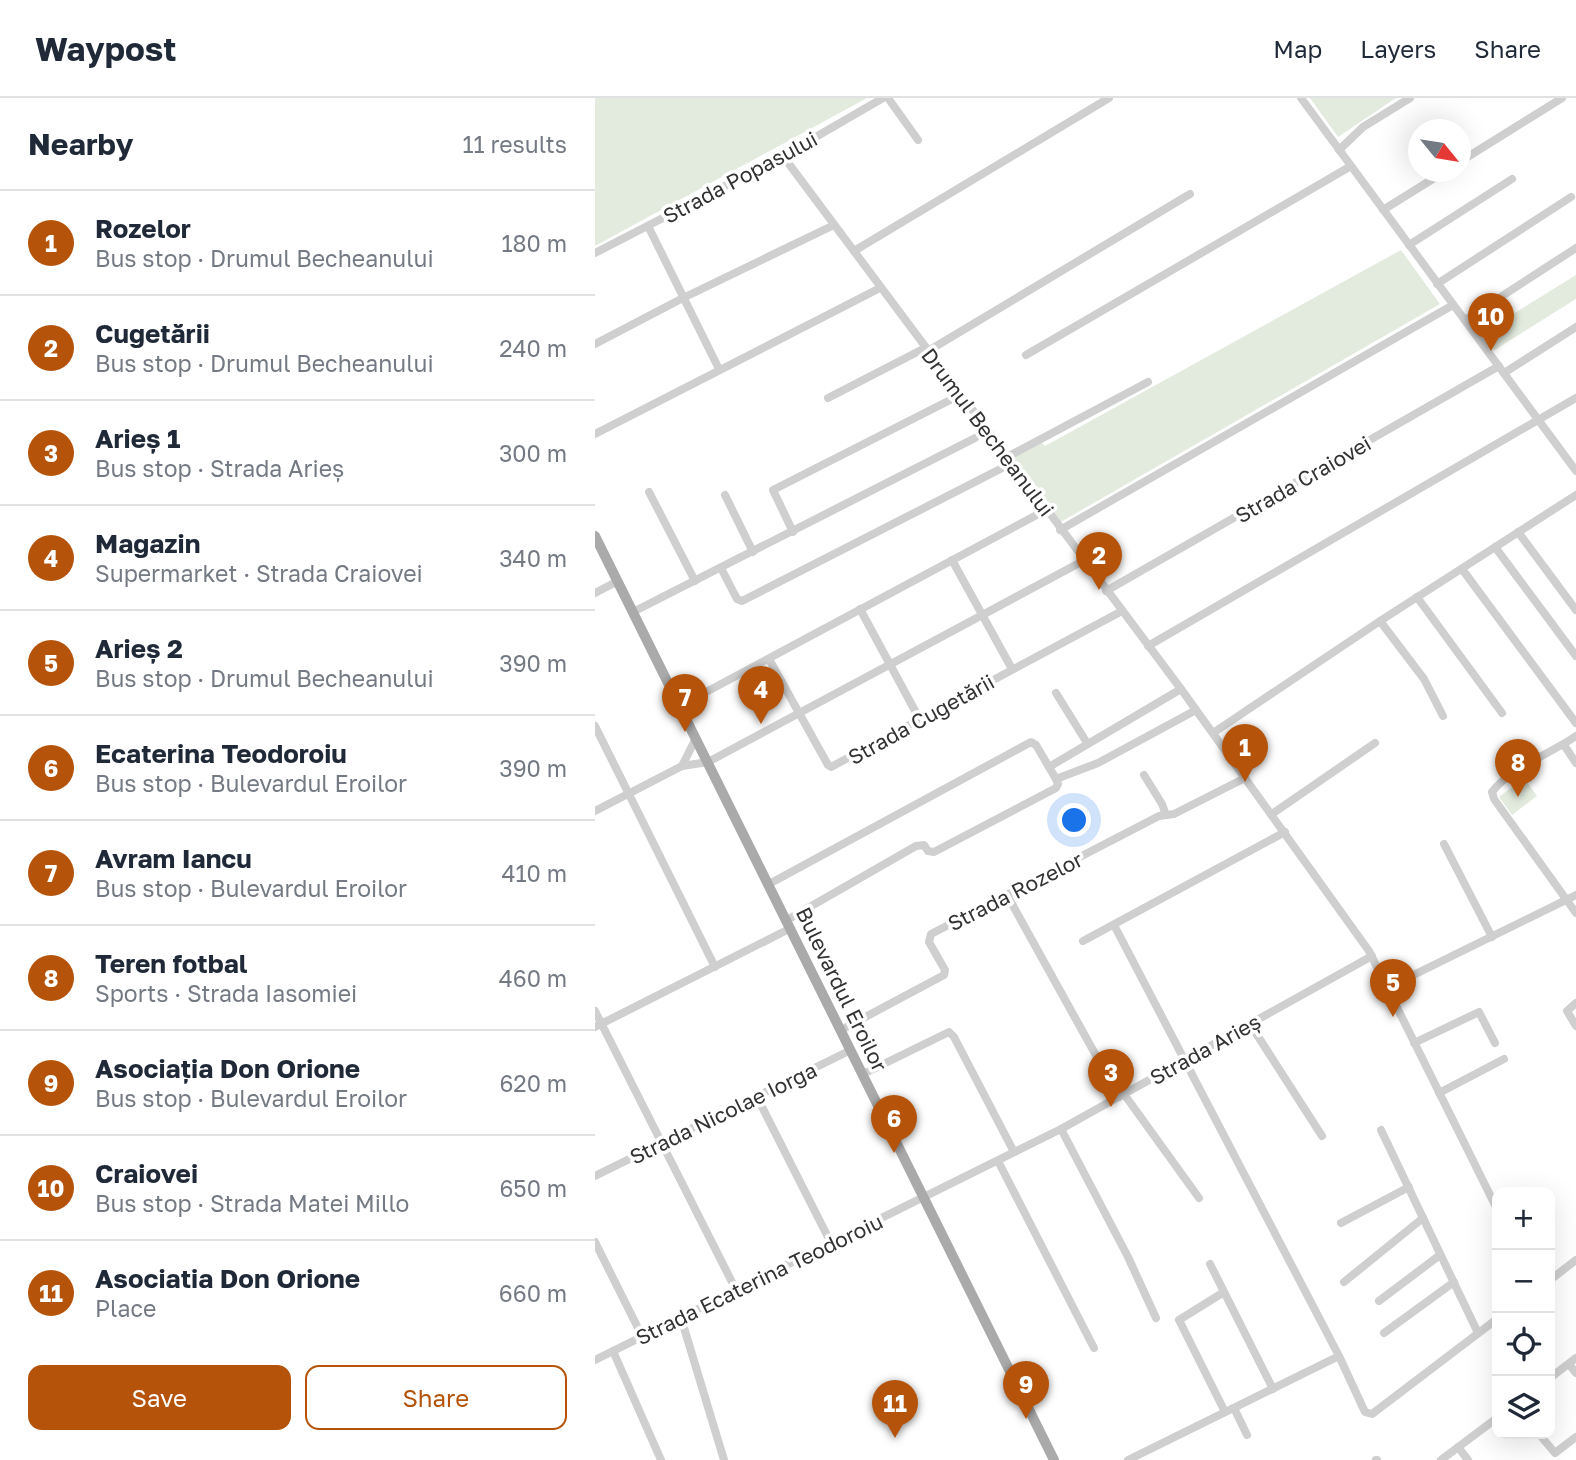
<!DOCTYPE html>
<html lang="en">
<head>
<meta charset="utf-8">
<style>
	body { margin:0; font-family:"Golos Text",sans-serif; background:#f2f2f3; color:#1f2937 }
	.controls { position:absolute; right:21px; bottom:21px; display:grid; overflow:hidden; border-radius:14px; box-shadow:0 7px 28px #0002 }
	.controls button { width:63px; height:63px; display:grid; place-items:center; padding:0; border:0; border-bottom:2px solid #e0e1e3; background:#fff; color:#1f2937; font:35px sans-serif }
	.compass { position:absolute; left:813px; top:21px; width:63px; height:63px; border-radius:50%; background:#fff; box-shadow:0 7px 28px #0002; rotate:120deg }
	.you { position:absolute; left:480px; top:723px; width:24px; height:24px; margin:-18px; border:5px solid #fff; border-radius:50%; background:#1a73e8; box-shadow:0 0 0 10px #1a73e833 }
	.badge { display:grid; place-items:center; width:46px; height:46px; border-radius:50%; background:#b45309; color:#fff; font-size:23px; font-weight:700 }
	.pin { position:absolute; translate:-50% -58px; filter:drop-shadow(0 2px 4px #0008) }
	.pin::after { content:''; position:absolute; top:37px; width:24px; height:21px; background:inherit; clip-path:polygon(0 0,100% 0,50% 100%) }
	.list { margin:0; padding:0; list-style:none }
	h2 { display:flex; justify-content:space-between; align-items:center; height:91px; margin:0; padding:0 28px; font-size:30px }
	h2 small { font-size:23px; font-weight:400; color:#747a83 }
	.list li { display:grid; grid-template-columns:46px 1fr auto; gap:21px; align-items:center; box-sizing:border-box; height:105px; padding:0 28px; border-top:2px solid #e0e1e3 }
	.list b { display:block; font-size:26px; white-space:nowrap }
	.list p { margin:0; font-size:23px; white-space:nowrap; color:#747a83 }
	.list em { font-size:23px; font-style:normal; color:#747a83 }
	.actions { display:flex; gap:14px; padding:21px 28px }
	.actions a { flex:1; padding:16px 0; border:2px solid #b45309; border-radius:14px; text-align:center; font-size:24px; color:#b45309 }
	.actions .main { background:#b45309; color:#fff }
	.icon { flex:none; width:38px; height:38px; fill:none; stroke:currentColor; stroke-width:2; stroke-linecap:round; stroke-linejoin:round }
	.map { position:relative; flex:none; width:981px; height:1362px; overflow:hidden }
	header { display:flex; align-items:center; gap:42px; box-sizing:border-box; height:98px; padding:0 35px; background:#fff; border-bottom:2px solid #e0e1e3 }
	header strong { font-size:33px }
	nav { display:flex; gap:38px; margin-inline-start:auto; font-size:24px }
	main { display:flex }
	aside { flex:1; background:#fff }
	.map>svg:first-child { display:block }
	.green { fill:#e3ebde }
	.lines { fill:none; stroke-linecap:round; stroke-linejoin:round }
	.minor { stroke:#cfcfcf; stroke-width:8 }
	.major { stroke:#aaa; stroke-width:10 }
	.labels { text-anchor:middle; dominant-baseline:central; stroke-width:7; stroke-linejoin:round; paint-order:stroke }
	.street-label { font-size:21px; fill:#323232; stroke:#fff }
</style>
</head>
<body>
<header>
<strong>Waypost</strong>
<nav><a>Map</a><a>Layers</a><a>Share</a></nav>
</header>
<main>
<aside>
<h2>Nearby<small>11 results</small></h2>
<ul class="list">
<li><span class="badge">1</span><div><b>Rozelor</b><p>Bus stop · Drumul Becheanului</p></div><em>180 m</em></li>
<li><span class="badge">2</span><div><b>Cugetării</b><p>Bus stop · Drumul Becheanului</p></div><em>240 m</em></li>
<li><span class="badge">3</span><div><b>Arieș 1</b><p>Bus stop · Strada Arieș</p></div><em>300 m</em></li>
<li><span class="badge">4</span><div><b>Magazin</b><p>Supermarket · Strada Craiovei</p></div><em>340 m</em></li>
<li><span class="badge">5</span><div><b>Arieș 2</b><p>Bus stop · Drumul Becheanului</p></div><em>390 m</em></li>
<li><span class="badge">6</span><div><b>Ecaterina Teodoroiu</b><p>Bus stop · Bulevardul Eroilor</p></div><em>390 m</em></li>
<li><span class="badge">7</span><div><b>Avram Iancu</b><p>Bus stop · Bulevardul Eroilor</p></div><em>410 m</em></li>
<li><span class="badge">8</span><div><b>Teren fotbal</b><p>Sports · Strada Iasomiei</p></div><em>460 m</em></li>
<li><span class="badge">9</span><div><b>Asociația Don Orione</b><p>Bus stop · Bulevardul Eroilor</p></div><em>620 m</em></li>
<li><span class="badge">10</span><div><b>Craiovei</b><p>Bus stop · Strada Matei Millo</p></div><em>650 m</em></li>
<li><span class="badge">11</span><div><b>Asociatia Don Orione</b><p>Place</p></div><em>660 m</em></li>
</ul>
<div class="actions"><a class="main">Save</a><a>Share</a></div>
</aside>
<div class="map">
<svg width="981" height="1362" viewBox="0 0 981 1362">
	<rect width="100%" height="100%" fill="#fff"/>
	<g class="green">
		<path d="M 0,0 L 272,0 L 0,148 Z"/>
		<path d="M 715,0 L 801,0 L 743,39 Z"/>
		<path d="M 806,152 L 845,206 L 464,425 L 413,359 L 445,342 L 450,348 Z"/>
		<path d="M 981,177 L 981,201 L 898,253 L 886,236 Z"/>
		<path d="M 929,680 L 942,698 L 917,717 L 904,699 Z"/>
	</g>
	<g class="lines">
		<g class="minor">
			<path d="M 293,0 L 323,42"/>
			<path d="M 706,0 L 981,373"/>
			<path d="M 744,52 L 768,29 L 815,0"/>
			<path d="M 188,58 L 586,591 L 774,853 L 902,1111"/>
			<path d="M 866,63 L 967,0"/>
			<path d="M 788,112 L 849,74"/>
			<path d="M 53,128 L 124,271"/>
			<path d="M 814,147 L 917,81"/>
			<path d="M 259,153 L 514,0"/>
			<path d="M 0,155 L 188,58 L 288,0"/>
			<path d="M 842,186 L 976,99"/>
			<path d="M 870,222 L 981,150"/>
			<path d="M 0,246 L 88,200 L 239,127"/>
			<path d="M 333,253 L 595,96"/>
			<path d="M 431,257 L 756,68"/>
			<path d="M 909,275 L 981,229"/>
			<path d="M 233,300 L 330,250"/>
			<path d="M 0,336 L 285,190"/>
			<path d="M 412,359 L 553,284"/>
			<path d="M 54,394 L 100,483"/>
			<path d="M 130,397 L 158,454"/>
			<path d="M 465,432 L 858,207"/>
			<path d="M 198,434 L 178,392 L 365,297"/>
			<path d="M 923,434 L 981,512"/>
			<path d="M 900,449 L 981,558"/>
			<path d="M 357,462 L 417,571"/>
			<path d="M 126,470 L 142,501 L 147,503 L 417,365"/>
			<path d="M 867,471 L 981,625"/>
			<path d="M 511,493 L 904,268"/>
			<path d="M 0,495 L 23,483"/>
			<path d="M 822,499 L 907,615"/>
			<path d="M 265,511 L 325,622"/>
			<path d="M 38,514 L 380,340"/>
			<path d="M 785,523 L 829,581 L 848,618"/>
			<path d="M 553,548 L 981,300"/>
			<path d="M 174,561 L 233,667 L 236,669 L 527,513"/>
			<path d="M 461,595 L 492,645"/>
			<path d="M 85,608 L 451,412"/>
			<path d="M 0,628 L 120,869"/>
			<path d="M 618,635 L 785,523 L 981,397"/>
			<path d="M 981,638 C 957,655 915,670 897,694 L 899,701 L 981,815"/>
			<path d="M 969,647 L 981,665"/>
			<path d="M 87,668 L 101,640"/>
			<path d="M 454,669 L 586,591"/>
			<path d="M 549,677 L 567,706 L 571,717"/>
			<path d="M 461,681 L 503,665 L 601,612"/>
			<path d="M 0,713 L 87,668 L 113,664 L 488,463"/>
			<path d="M 677,716 L 780,645"/>
			<path d="M 849,746 L 897,839"/>
			<path d="M 174,786 L 436,644 L 441,647 L 461,681 L 463,686 L 461,690 L 339,754 L 333,753 L 329,747 L 321,748 L 192,822"/>
			<path d="M 412,797 L 524,999"/>
			<path d="M 519,827 L 744,1258"/>
			<path d="M 488,843 L 690,734"/>
			<path d="M 792,890 L 981,797"/>
			<path d="M 981,905 L 972,913 L 981,928"/>
			<path d="M 0,913 L 141,1192"/>
			<path d="M 655,926 L 727,1038"/>
			<path d="M 0,929 L 196,830"/>
			<path d="M 246,932 L 349,877 L 350,872 L 334,844 L 336,836 L 564,718 L 579,716 L 650,680"/>
			<path d="M 819,945 L 884,914 L 900,945"/>
			<path d="M 268,976 L 354,934 L 359,939 L 419,1054"/>
			<path d="M 844,995 L 909,961"/>
			<path d="M 529,996 L 604,1100"/>
			<path d="M 162,999 L 236,1145"/>
			<path d="M 466,1031 L 533,1159 L 561,1220"/>
			<path d="M 786,1032 L 883,1235"/>
			<path d="M 403,1063 L 499,1250"/>
			<path d="M 0,1078 L 256,952"/>
			<path d="M 746,1125 L 814,1089"/>
			<path d="M 0,1144 L 47,1238"/>
			<path d="M 615,1166 L 678,1291"/>
			<path d="M 955,1182 L 981,1162"/>
			<path d="M 749,1184 L 828,1120"/>
			<path d="M 629,1194 L 584,1222 L 630,1314"/>
			<path d="M 784,1203 L 845,1157"/>
			<path d="M 86,1220 L 129,1362"/>
			<path d="M 789,1235 L 859,1184"/>
			<path d="M 18,1253 L 66,1362"/>
			<path d="M 0,1262 L 466,1031 L 777,858"/>
			<path d="M 974,1266 L 981,1275"/>
			<path d="M 955,1280 L 981,1260"/>
			<path d="M 639,1310 L 652,1337"/>
			<path d="M 944,1336 L 960,1355 L 981,1339"/>
			<path d="M 863,1349 L 873,1362"/>
			<path d="M 533,1362 L 744,1258 L 770,1314 L 777,1316 L 902,1221"/>
			<path d="M 781,1362 L 782,1362"/>
			<path d="M 846,1362 L 902,1320"/>
		</g>
		<path class="major" d="M 0,438 L 459,1362"/>
	</g>
	<g class="labels">
		<g class="street-label">
			<text transform="translate(145 79) rotate(-28)">Strada Popasului</text>
			<text transform="translate(393 334) rotate(53)">Drumul Becheanului</text>
			<text transform="translate(708 381) rotate(-30)">Strada Craiovei</text>
			<text transform="translate(326 621) rotate(-29)">Strada Cugetării</text>
			<text transform="translate(420 793) rotate(-27)">Strada Rozelor</text>
			<text transform="translate(247 891) rotate(64)">Bulevardul Eroilor</text>
			<text transform="translate(610 951) rotate(-29)">Strada Arieș</text>
			<text transform="translate(128 1015) rotate(-26)">Strada Nicolae Iorga</text>
			<text transform="translate(164 1181) rotate(-26)">Strada Ecaterina Teodoroiu</text>
		</g>
	</g>
</svg>
<div class="controls">
<button>+</button>
<button>−</button>
<button><svg class="icon" aria-label="locate" viewBox="0 0 24 24"><circle cx="12" cy="12" r="6"/><path d="M12 2v4M12 18v4M2 12h4M18 12h4"/></svg></button>
<button><svg class="icon" aria-label="layers" viewBox="0 0 24 24"><path d="M12 4l9 5-9 5-9-5zM3 14l9 5 9-5"/></svg></button>
</div>
<svg class="compass" viewBox="-18 -18 36 36"><path d="M0-13l5 13h-10z" fill="#e53935"/><path d="M0 13l5-13h-10z" fill="#747a83"/></svg>
<div class="you"></div>
<div class="pin badge" style="left:650px;top:684px">1</div>
<div class="pin badge" style="left:504px;top:492px">2</div>
<div class="pin badge" style="left:516px;top:1009px">3</div>
<div class="pin badge" style="left:166px;top:626px">4</div>
<div class="pin badge" style="left:798px;top:919px">5</div>
<div class="pin badge" style="left:299px;top:1055px">6</div>
<div class="pin badge" style="left:90px;top:634px">7</div>
<div class="pin badge" style="left:923px;top:699px">8</div>
<div class="pin badge" style="left:431px;top:1321px">9</div>
<div class="pin badge" style="left:896px;top:253px">10</div>
<div class="pin badge" style="left:300px;top:1340px">11</div>
</div>
</main>
</body>
</html>
